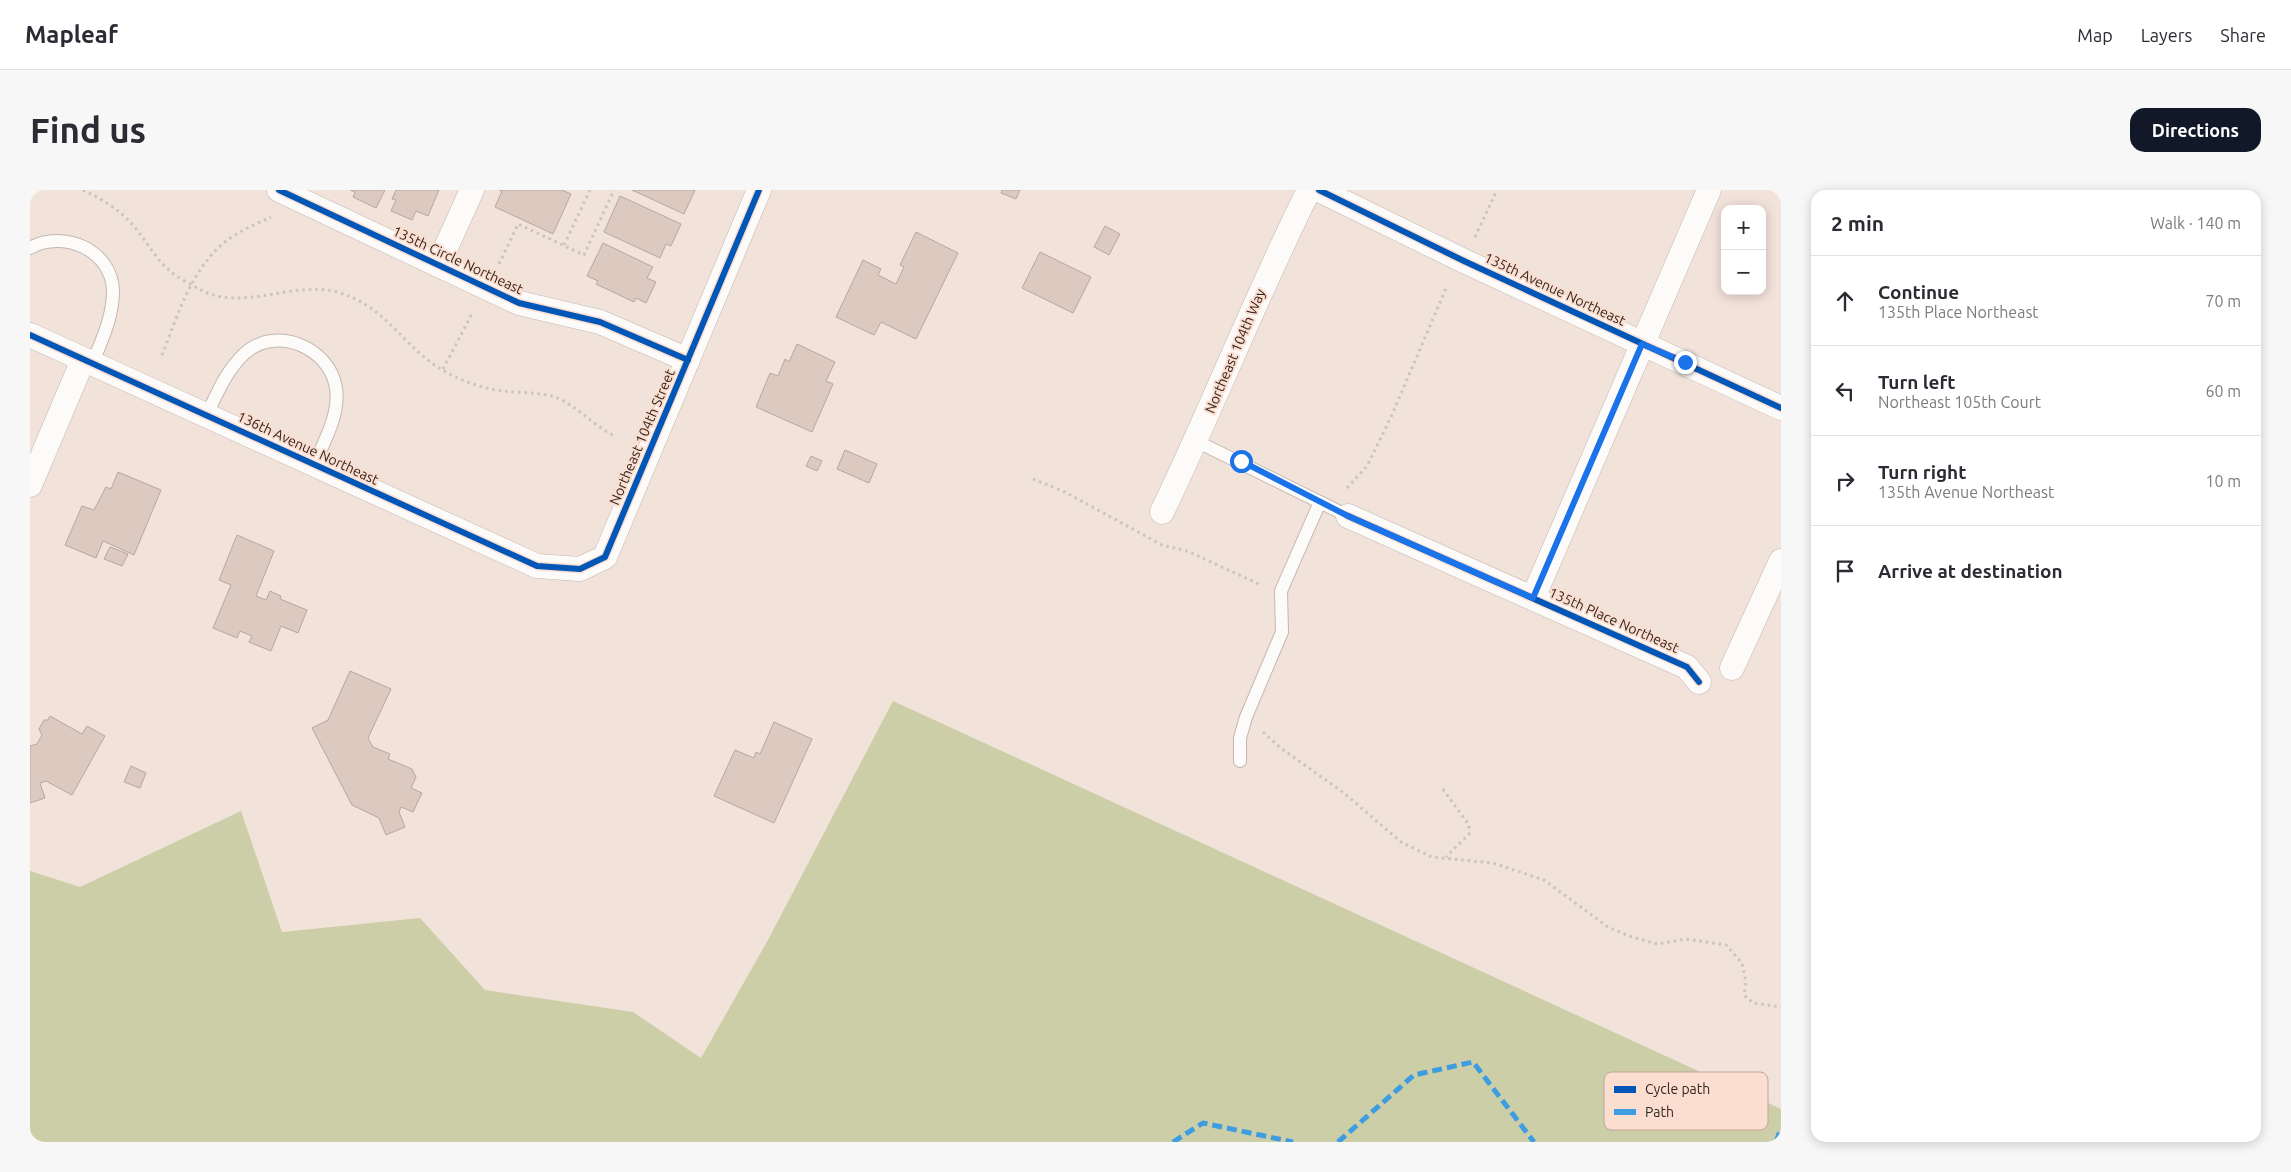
<!DOCTYPE html>
<html lang="en">
<head>
<meta charset="utf-8">
<style>
	body { margin:0; font-family:Ubuntu,sans-serif; background:#f7f7f7; color:#2b2b33 }
	.controls { position:absolute; right:15px; top:15px; display:grid; overflow:hidden; border-radius:10px; box-shadow:0 2px 12px #0003 }
	.controls button { width:45px; height:45px; display:grid; place-items:center; padding:0; border:0; border-bottom:1px solid #e1e1e2; background:#fff; color:#2b2b33; font:25px sans-serif }
	.stop { position:absolute; width:15px; height:15px; margin:-11px; border:4px solid #1a73e8; border-radius:50%; background:#fff }
	.stop.end { background:#1a73e8; border-color:#fff; box-shadow:0 1px 5px #0008 }
	.list { margin:0; padding:0; list-style:none }
	h2 { display:flex; justify-content:space-between; align-items:center; height:65px; margin:0; padding:0 20px; font-size:21px }
	h2 small { font-size:16px; font-weight:400; color:#7c7c81 }
	.list li { display:grid; grid-template-columns:32px 1fr auto; gap:15px; align-items:center; box-sizing:border-box; height:90px; padding:0 20px; border-top:1px solid #e1e1e2 }
	.list b { display:block; font-size:19px; white-space:nowrap }
	.list p { margin:0; font-size:16px; white-space:nowrap; color:#7c7c81 }
	.list em { font-size:16px; font-style:normal; color:#7c7c81 }
	.icon { flex:none; width:28px; height:28px; fill:none; stroke:currentColor; stroke-width:2; stroke-linecap:round; stroke-linejoin:round }
	.map { position:relative; flex:none; width:1751px; height:952px; overflow:hidden; border-radius:15px }
	header { display:flex; align-items:center; gap:30px; box-sizing:border-box; height:70px; padding:0 25px; background:#fff; border-bottom:1px solid #e1e1e2 }
	header strong { font-size:24px }
	nav { display:flex; gap:28px; margin-inline-start:auto; font-size:18px }
	.intro { display:flex; align-items:center; justify-content:space-between; box-sizing:border-box; height:120px; padding:0 30px }
	h1 { margin:0; font-size:35px }
	.button { padding:12px 22px; border-radius:15px; background:#111827; color:#fff; font-size:18px; font-weight:700 }
	main { display:flex; gap:30px; padding:0 30px }
	aside { flex:1; background:#fff; border-radius:15px; box-shadow:0 2px 12px #0003 }
	.map>svg:first-child { display:block }
	.forest { fill:#cccea7 }
	.building { fill:#dcc9bf; stroke:#b4a8a1 }
	.lines { fill:none; stroke-linecap:round; stroke-linejoin:round }
	.service-casing { stroke:#c4b7b0; stroke-width:14 }
	.minor-casing { stroke:#c4b7b0; stroke-width:25 }
	.path { stroke:#cac4c0; stroke-width:3; stroke-dasharray:2.5 4; stroke-linecap:butt }
	.service { stroke:#fdfbf9; stroke-width:12 }
	.minor { stroke:#fdfbf9; stroke-width:24 }
	.quiet { stroke:#3e9ce0; stroke-width:5; stroke-dasharray:10 5; stroke-linecap:butt }
	.cycleway-casing { stroke:#fbded0; stroke-width:9 }
	.cycleway { stroke:#0057b8; stroke-width:6 }
	.route { stroke:#1a73e8; stroke-width:6 }
	.labels { text-anchor:middle; dominant-baseline:central; stroke-width:4; stroke-linejoin:round; paint-order:stroke }
	.street-label { font-size:14px; fill:#33261f; stroke:#fbded0 }
	.key { fill:#fbded0; stroke:#bfa79b; stroke-width:1 }
	.key-label { font-size:14px; fill:#33261f }
</style>
</head>
<body>
<header>
<strong>Mapleaf</strong>
<nav><a>Map</a><a>Layers</a><a>Share</a></nav>
</header>
<div class="intro"><h1>Find us</h1><a class="button">Directions</a></div>
<main>
<div class="map">
<svg width="1751" height="952" viewBox="0 0 1751 952">
	<rect width="100%" height="100%" fill="#f1e2da"/>
	<path class="forest" d="M 863,511 L 1751,919 L 1751,952 L 0,952 L 0,681 L 50,697 L 211,621 L 252,742 L 390,728 L 455,800 L 603,822 L 671,868 L 738,750 Z"/>
	<g class="building">
		<path d="M 320,0 L 355,0 L 346,18 L 323,7 L 325,2 Z"/>
		<path d="M 366,0 L 409,0 L 398,26 L 386,21 L 382,30 L 361,21 L 366,10 L 362,9 Z"/>
		<path d="M 469,0 L 532,0 L 541,4 L 523,44 L 465,17 L 472,1 Z"/>
		<path d="M 602,0 L 665,0 L 654,24 Z"/>
		<path d="M 972,0 L 990,0 L 986,9 L 971,3 Z"/>
		<path d="M 590,6 L 651,34 L 641,56 L 636,54 L 630,68 L 574,42 Z"/>
		<path d="M 1075,36 L 1090,44 L 1079,65 L 1064,57 Z"/>
		<path d="M 886,42 L 928,63 L 886,149 L 851,132 L 844,145 L 806,127 L 833,70 L 851,79 L 848,85 L 866,94 L 874,77 L 870,75 Z"/>
		<path d="M 573,53 L 623,77 L 617,88 L 626,92 L 616,113 L 606,108 L 604,112 L 566,94 L 568,91 L 557,86 Z"/>
		<path d="M 1010,62 L 1061,87 L 1043,123 L 992,98 Z"/>
		<path d="M 767,154 L 805,172 L 796,191 L 803,194 L 782,242 L 726,217 L 740,183 L 748,186 L 755,169 L 759,172 Z"/>
		<path d="M 815,260 L 847,274 L 839,293 L 807,279 Z"/>
		<path d="M 781,266 L 792,271 L 787,281 L 776,276 Z"/>
		<path d="M 88,282 L 131,300 L 104,365 L 73,351 L 66,368 L 35,355 L 52,316 L 64,320 L 76,297 L 81,299 Z"/>
		<path d="M 207,345 L 244,361 L 226,406 L 236,410 L 240,401 L 251,406 L 250,409 L 277,420 L 268,443 L 251,436 L 241,461 L 219,452 L 222,446 L 210,441 L 207,448 L 183,438 L 201,395 L 189,390 Z"/>
		<path d="M 80,357 L 98,364 L 92,376 L 74,369 Z"/>
		<path d="M 320,481 L 361,499 L 338,548 L 343,557 L 360,564 L 358,569 L 382,579 L 386,587 L 381,598 L 392,603 L 383,622 L 371,617 L 369,622 L 375,637 L 356,645 L 349,628 L 322,615 L 282,538 L 298,530 Z"/>
		<path d="M 20,526 L 52,544 L 57,536 L 75,546 L 42,605 L 16,591 L 10,593 L 15,608 L 0,613 L 0,556 L 7,554 L 12,545 L 9,539 L 14,530 L 18,530 Z"/>
		<path d="M 744,532 L 782,549 L 744,633 L 684,606 L 705,560 L 724,568 L 726,562 L 730,564 Z"/>
		<path d="M 101,576 L 116,583 L 110,598 L 94,592 Z"/>
	</g>
	<g class="lines">
		<defs>
			<g id="service">
				<path d="M 0,58 C 33,39 82,60 83,101 C 83,127 72,150 62,174"/>
				<path d="M 176,226 C 187,204 196,181 214,164 C 246,134 300,158 306,198 C 310,225 294,251 284,275"/>
				<path d="M 1166,251 L 1318,326"/>
				<path d="M 1210,571 L 1210,548 L 1216,527 L 1252,442 L 1251,401 L 1290,312"/>
			</g>
			<g id="minor">
				<path d="M 249,0 L 489,113 L 570,132 L 658,170"/>
				<path d="M 1289,0 L 1434,71 L 1751,218"/>
				<path d="M 408,75 L 442,0"/>
				<path d="M 0,145 L 507,376 L 550,379 L 575,367 L 729,0"/>
				<path d="M 0,295 L 53,170"/>
				<path d="M 1132,322 C 1183,216 1226,106 1279,0"/>
				<path d="M 1318,326 L 1657,477 L 1669,492"/>
				<path d="M 1503,408 L 1679,0"/>
				<path d="M 1702,478 L 1751,371"/>
			</g>
		</defs>
		<use href="#service" class="service-casing"/>
		<use href="#minor" class="minor-casing"/>
		<g class="path">
			<path d="M 53,0 C 74,10 93,22 107,40 C 118,54 127,70 140,81 C 148,88 160,94 169,99 C 212,123 263,90 307,102 C 355,116 369,151 406,176 C 426,189 449,198 473,201 C 490,203 508,202 525,207 C 548,216 563,236 585,246"/>
			<path d="M 1445,47 L 1467,0"/>
			<path d="M 534,55 L 560,0"/>
			<path d="M 469,74 L 488,34 L 554,65 L 584,0"/>
			<path d="M 132,165 C 148,125 161,79 196,51 C 209,41 226,34 241,27"/>
			<path d="M 413,179 L 443,122"/>
			<path d="M 1003,289 L 1033,301 L 1132,355 L 1157,361 L 1231,395"/>
			<path d="M 1317,298 L 1337,276 L 1361,227 L 1417,96"/>
			<path d="M 1233,542 L 1252,559 L 1314,603 L 1371,652 L 1402,667 L 1463,673 L 1514,690 L 1578,737 L 1599,746 L 1627,754 L 1656,749 L 1696,755 L 1712,773 L 1716,792 L 1714,805 L 1723,813 L 1751,817"/>
			<path d="M 1413,599 L 1439,635 L 1439,644 L 1416,667"/>
		</g>
		<use href="#service" class="service"/>
		<use href="#minor" class="minor"/>
		<g class="quiet">
			<path d="M 1143,952 L 1173,933 L 1263,952"/>
			<path d="M 1308,952 L 1384,885 L 1443,872 L 1504,952"/>
			<path d="M 1746,952 L 1751,938"/>
		</g>
		<defs>
			<g id="cycleway">
				<path d="M 249,0 L 489,113 L 570,132 L 658,170"/>
				<path d="M 1289,0 L 1434,71 L 1751,218"/>
				<path d="M 0,145 L 507,376 L 550,379 L 575,367 L 729,0"/>
				<path d="M 1318,326 L 1657,477 L 1669,492"/>
			</g>
		</defs>
		<use href="#cycleway" class="cycleway-casing"/>
		<use href="#cycleway" class="cycleway"/>
	</g>
	<g class="lines">
		<path class="route" d="M 1211,271 L 1318,326 L 1503,408 L 1612,154 L 1655,172"/>
	</g>
	<g class="labels">
		<g class="street-label">
			<text transform="translate(428 70) rotate(25)">135th Circle Northeast</text>
			<text transform="translate(1525 99) rotate(25)">135th Avenue Northeast</text>
			<text transform="translate(1205 161) rotate(-67)">Northeast 104th Way</text>
			<text transform="translate(612 247) rotate(-67)">Northeast 104th Street</text>
			<text transform="translate(278 258) rotate(25)">136th Avenue Northeast</text>
			<text transform="translate(1584 430) rotate(24)">135th Place Northeast</text>
		</g>
	</g>
	<rect x="1574" y="882" width="164" height="58" rx="8" class="key"/>
	<rect x="1584" y="896" width="22" height="7" fill="#0057b8"/>
	<rect x="1584" y="919" width="22" height="6" fill="#3e9ce0"/>
	<g class="key-label">
		<text x="1615" y="904">Cycle path</text>
		<text x="1615" y="927">Path</text>
	</g>
</svg>
<div class="controls">
<button>+</button>
<button>−</button>
</div>
<div class="stop" style="left:1211px;top:271px"></div>
<div class="stop end" style="left:1655px;top:172px"></div>
</div>
<aside>
<h2>2 min<small>Walk · 140 m</small></h2>
<ul class="list">
<li><svg class="icon" aria-label="ahead" viewBox="0 0 24 24"><path d="M12 20V5M6 11l6-6 6 6"/></svg><div><b>Continue</b><p>135th Place Northeast</p></div><em>70 m</em></li>
<li><svg class="icon" aria-label="left" viewBox="0 0 24 24"><path d="M17 20v-9H6M10 6l-5 5 5 5"/></svg><div><b>Turn left</b><p>Northeast 105th Court</p></div><em>60 m</em></li>
<li><svg class="icon" aria-label="right" viewBox="0 0 24 24"><path d="M7 20v-9h11M14 6l5 5-5 5"/></svg><div><b>Turn right</b><p>135th Avenue Northeast</p></div><em>10 m</em></li>
<li><svg class="icon" aria-label="arrive" viewBox="0 0 24 24"><path d="M6 21V4h12l-3 4 3 4H6"/></svg><div><b>Arrive at destination</b></div></li>
</ul>
</aside>
</main>
</body>
</html>
